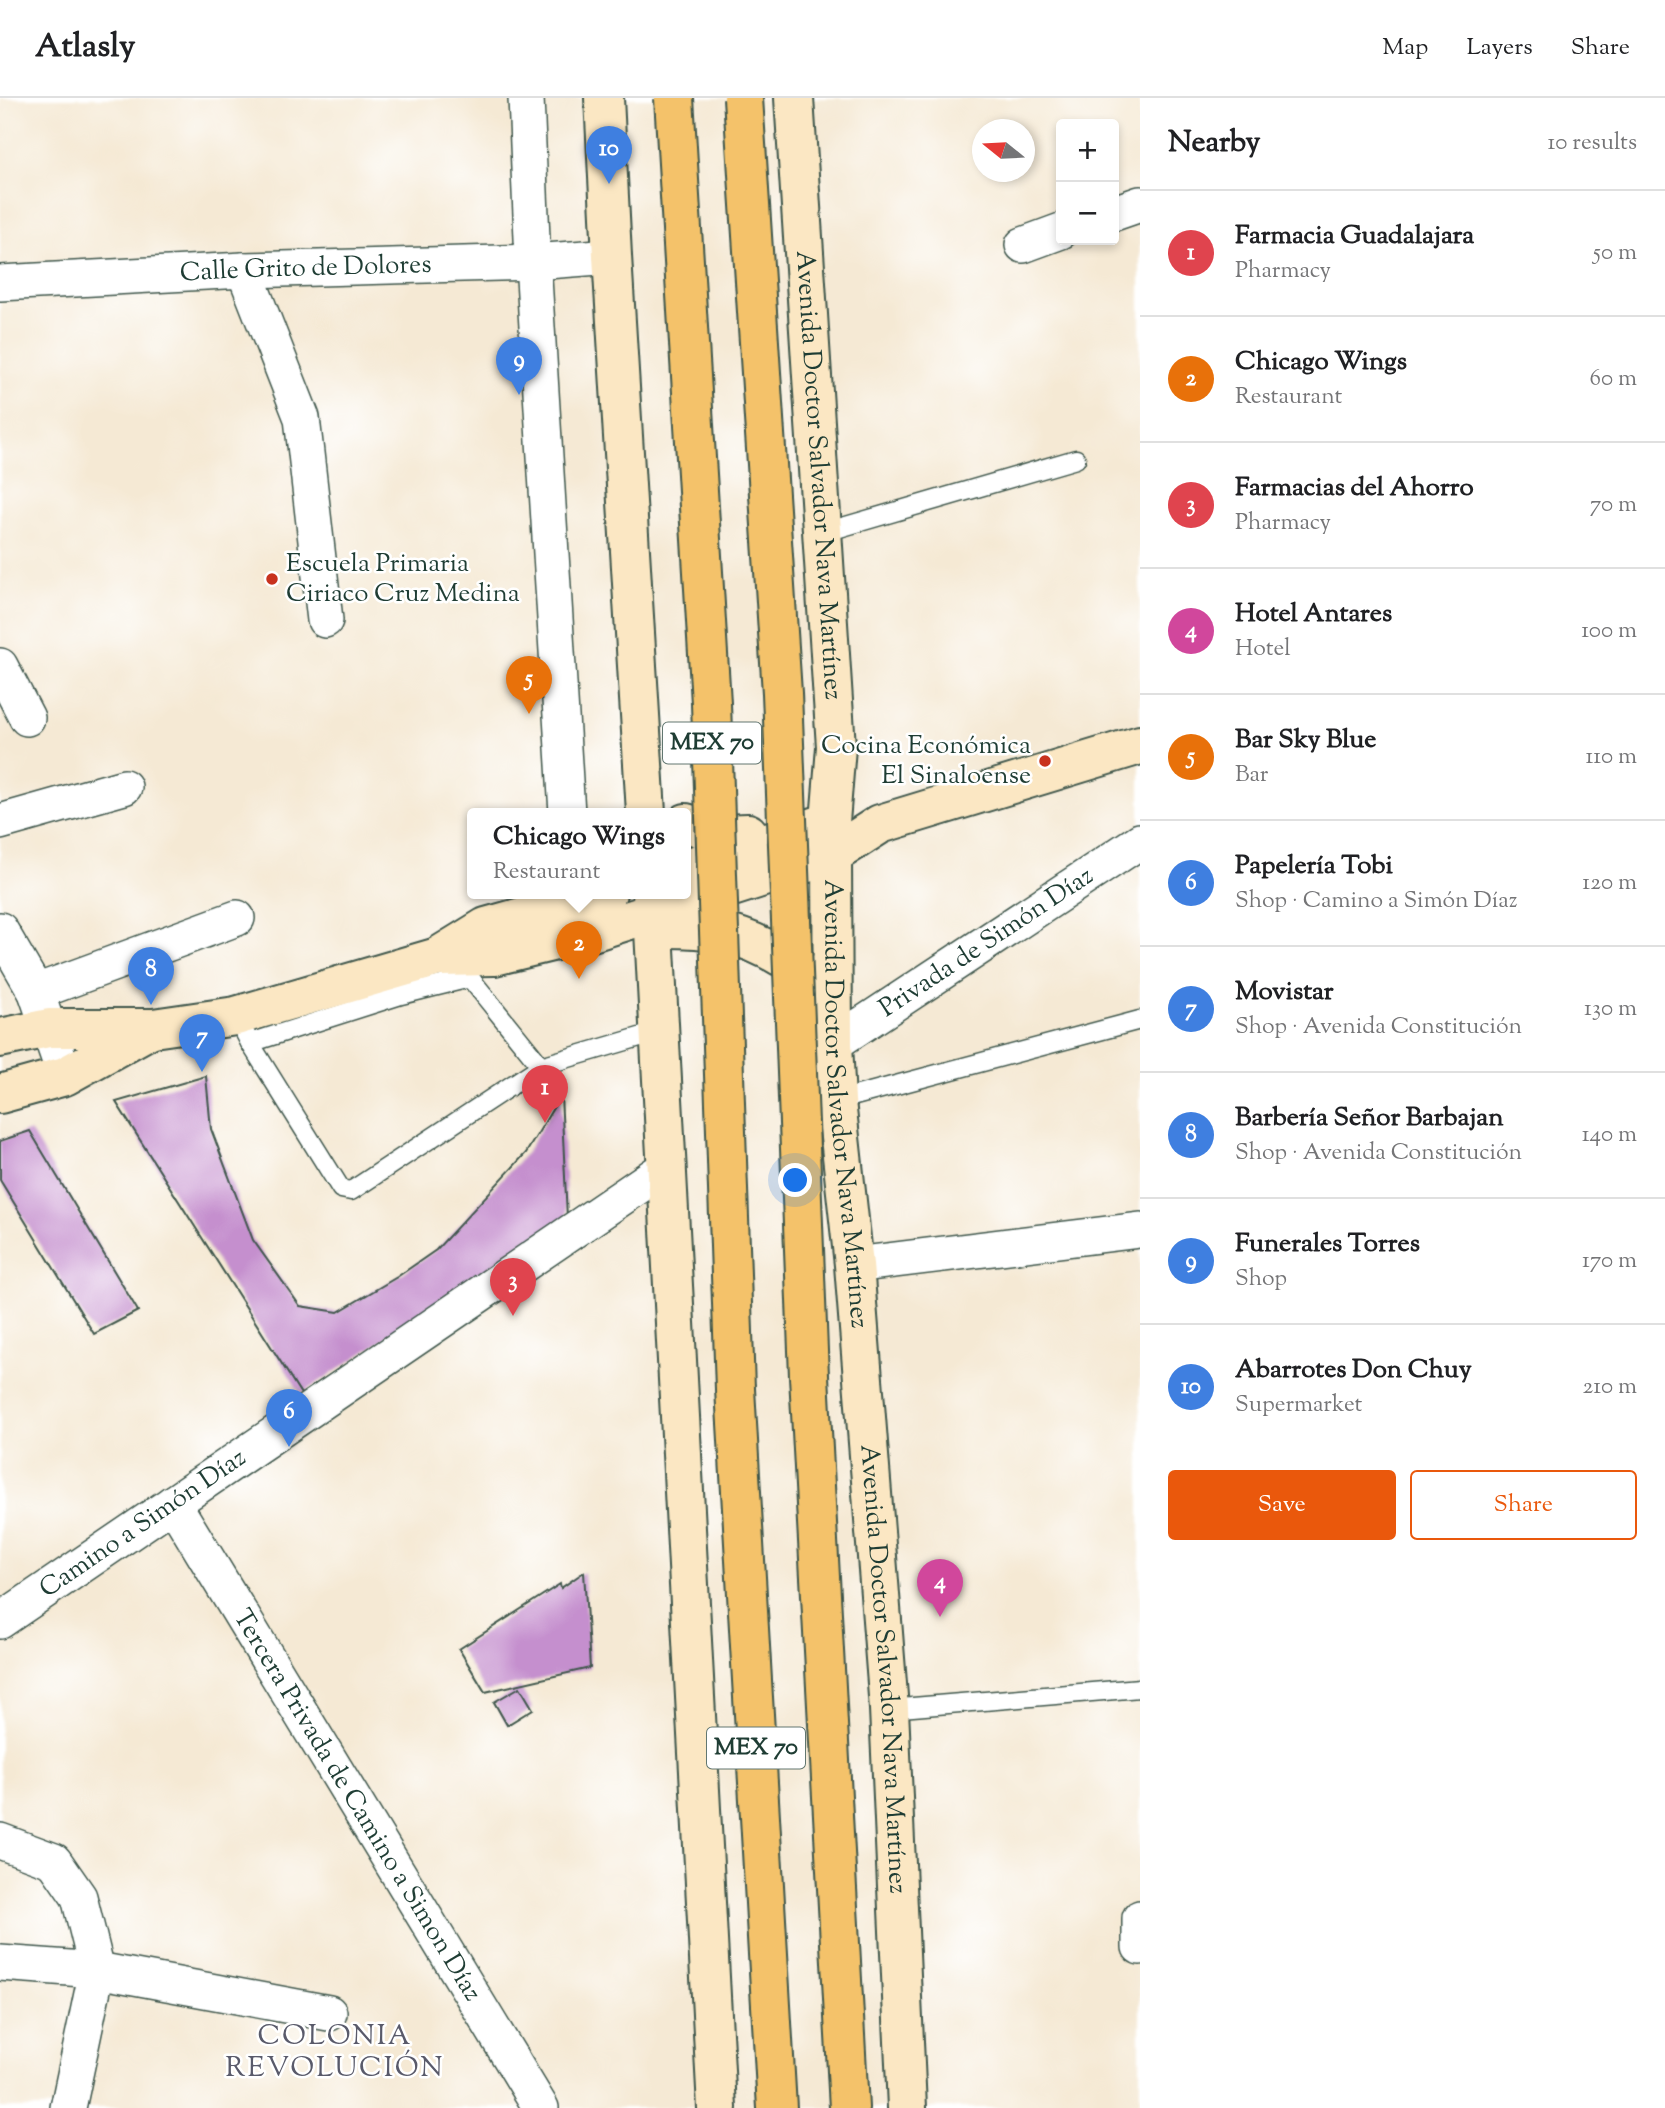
<!DOCTYPE html>
<html lang="en">
<head>
<meta charset="utf-8">
<style>
	body { margin:0; font-family:"Sorts Mill Goudy",serif; background:#f2f2f2; color:#202124 }
	.controls { position:absolute; right:21px; top:21px; display:grid; overflow:hidden; border-radius:7px; box-shadow:0 4px 10px #0003 }
	.controls button { width:63px; height:63px; display:grid; place-items:center; padding:0; border:0; border-bottom:2px solid #e0e0e0; background:#fff; color:#202124; font:35px sans-serif }
	.compass { position:absolute; left:972px; top:21px; width:63px; height:63px; border-radius:50%; background:#fff; box-shadow:0 4px 10px #0003; rotate:288deg }
	.you { position:absolute; left:796px; top:1083px; width:24px; height:24px; margin:-18px; border:5px solid #fff; border-radius:50%; background:#1a73e8; box-shadow:0 0 0 10px #1a73e833 }
	.badge { display:grid; place-items:center; width:46px; height:46px; border-radius:50%; background:#ea580c; color:#fff; font-size:23px; font-weight:700 }
	.pin { position:absolute; translate:-50% -58px; filter:drop-shadow(0 2px 4px #0008) }
	.pin::after { content:''; position:absolute; top:37px; width:24px; height:21px; background:inherit; clip-path:polygon(0 0,100% 0,50% 100%) }
	.popup { position:absolute; left:467px; top:710px; width:224px; height:91px; box-sizing:border-box; display:grid; place-content:center; border-radius:7px; background:#fff; filter:drop-shadow(0 2px 5px #0005); font-size:23px; white-space:nowrap; color:#757577 }
	.popup b { font-size:26px; color:#202124 }
	.popup::after { content:''; position:absolute; left:50%; top:100%; margin-left:-14px; border:14px solid transparent; border-top-color:#fff }
	.list { margin:0; padding:0; list-style:none }
	h2 { display:flex; justify-content:space-between; align-items:center; height:91px; margin:0; padding:0 28px; font-size:30px }
	h2 small { font-size:23px; font-weight:400; color:#757577 }
	.list li { display:grid; grid-template-columns:46px 1fr auto; gap:21px; align-items:center; box-sizing:border-box; height:126px; padding:0 28px; border-top:2px solid #e0e0e0 }
	.list b { display:block; font-size:26px; white-space:nowrap }
	.list p { margin:0; font-size:23px; white-space:nowrap; color:#757577 }
	.list em { font-size:23px; font-style:normal; color:#757577 }
	.actions { display:flex; gap:14px; padding:21px 28px }
	.actions a { flex:1; padding:16px 0; border:2px solid #ea580c; border-radius:7px; text-align:center; font-size:24px; color:#ea580c }
	.actions .main { background:#ea580c; color:#fff }
	.map { position:relative; flex:none; width:1140px; height:2010px; overflow:hidden }
	header { display:flex; align-items:center; gap:42px; box-sizing:border-box; height:98px; padding:0 35px; background:#fff; border-bottom:2px solid #e0e0e0 }
	header strong { font-size:33px }
	nav { display:flex; gap:38px; margin-inline-start:auto; font-size:24px }
	main { display:flex }
	aside { flex:1; background:#fff }
	.map>svg:first-child { display:block }
	.building { fill:#c58fce }
	.lines { fill:none; stroke-linecap:round; stroke-linejoin:round }
	.lane-casing { stroke:#3f574c; stroke-width:21 }
	.street-casing { stroke:#3f574c; stroke-width:38 }
	.secondary-casing { stroke:#3f574c; stroke-width:42 }
	.highway-casing { stroke:#3f574c; stroke-width:42 }
	.lane { stroke:#fff; stroke-width:18 }
	.street { stroke:#fff; stroke-width:35 }
	.secondary { stroke:#fbe7c3; stroke-width:38 }
	.highway { stroke:#f4c26a; stroke-width:38 }
	.highway-bridge-casing { stroke:#3f574c; stroke-width:42; stroke-linecap:butt }
	.highway-bridge { stroke:#f4c26a; stroke-width:38 }
	.poi-dot { fill:#c8321e; stroke:#fff; stroke-width:2.5 }
	.labels { text-anchor:middle; dominant-baseline:central; stroke-width:5; stroke-linejoin:round; paint-order:stroke }
	.shield { fill:#fff; stroke:#627771; stroke-width:2 }
	.shield-label { font-size:24px; font-weight:bold; fill:#1f3d34 }
	.street-label { font-size:26px; fill:#1f3d34; stroke:#fff }
	.poi-label { font-size:26px; fill:#1f3d34; stroke:#fff; text-anchor:start }
	.neighbourhood-label { font-size:28px; letter-spacing:2px; fill:#595a6a; stroke:#fff }
</style>
</head>
<body>
<header>
<strong>Atlasly</strong>
<nav><a>Map</a><a>Layers</a><a>Share</a></nav>
</header>
<main>
<div class="map">
<svg width="1140" height="2010" viewBox="0 0 1140 2010">
	<rect width="100%" height="100%" fill="#fff"/>
	<filter id="ink" filterUnits="userSpaceOnUse"><feTurbulence type="fractalNoise" baseFrequency=".0143" numOctaves="2"/><feDisplacementMap in="SourceGraphic" scale="14" xChannelSelector="R" yChannelSelector="G"/><feConvolveMatrix kernelMatrix="1 2 1 2 8 2 1 2 1" color-interpolation-filters="sRGB"/></filter>
	<filter id="wash" filterUnits="userSpaceOnUse"><feTurbulence type="fractalNoise" baseFrequency=".00686" numOctaves="4" result="noise"/><feDisplacementMap in="SourceGraphic" scale="28" xChannelSelector="R" yChannelSelector="G"/><feGaussianBlur stdDeviation="1.57" result="paint"/><feColorMatrix in="noise" values="0 0 0 0 0 0 0 0 0 0 0 0 0 0 0 0 0 1.4 0 .05"/><feComposite in="paint" operator="in"/></filter>
	<g filter="url(#wash)">
		<rect width="100%" height="100%" fill="#f5e9d4"/>
		<g id="blocks">
			<g class="building">
				<path d="M 206,978 L 211,1031 L 253,1142 L 300,1208 L 338,1214 L 397,1179 L 436,1152 L 526,1055 L 561,997 L 567,1120 L 301,1296 L 116,1004 Z"/>
				<path d="M 30,1033 L 138,1213 L 94,1236 L 0,1082 L 0,1043 Z"/>
				<path d="M 584,1474 L 590,1570 L 485,1594 L 459,1551 L 560,1486 L 561,1490 Z"/>
				<path d="M 520,1589 L 533,1611 L 507,1627 L 494,1604 Z"/>
			</g>
		</g>
	</g>
	<g filter="url(#ink)">
		<use href="#blocks" fill-opacity="0" stroke="#3f574c" stroke-width="2"/>
		<g class="lines">
			<defs>
				<g id="lane">
					<path d="M 822,435 L 1076,361"/>
					<path d="M 236,918 L 250,945 L 341,1091 L 351,1093 L 541,968 L 660,933"/>
					<path d="M 250,945 L 401,897 L 470,880 L 541,968"/>
					<path d="M 836,1003 L 1140,922"/>
					<path d="M 889,1611 L 1140,1590"/>
				</g>
				<g id="street">
					<path d="M 526,0 L 533,164 L 567,715"/>
					<path d="M 1114,115 L 1140,106"/>
					<path d="M 1023,147 L 1061,133"/>
					<path d="M 244,172 L 302,320 L 325,522"/>
					<path id="s1" d="M 0,185 L 244,172 L 533,164 L 612,158"/>
					<path d="M 0,568 L 27,620"/>
					<path d="M 0,724 L 124,689"/>
					<path d="M 0,832 L 36,894 L 65,978"/>
					<path d="M 36,894 L 237,820"/>
					<path id="s2" d="M 833,946 L 1140,743"/>
					<path d="M 854,1167 L 1140,1132"/>
					<path id="s3" d="M 173,1405 L 541,2010"/>
					<path id="s4" d="M 0,1523 L 668,1068"/>
					<path d="M 0,1743 L 54,1763 L 79,1799 L 97,1872 L 68,2010"/>
					<path d="M 1140,1820 L 1140,1849"/>
					<path d="M 0,1865 L 97,1872 L 329,1915"/>
				</g>
				<g id="secondary">
					<path d="M 604,0 L 612,158 L 646,715"/>
					<path id="s5" d="M 794,0 L 836,649 L 830,724 L 832,757 L 833,946 L 836,1003 L 854,1167 L 889,1611 L 907,2010"/>
					<path d="M 686,725 L 720,736 L 748,735"/>
					<path d="M 686,770 L 817,728"/>
					<path d="M 652,795 L 717,2010"/>
					<path d="M 654,830 C 707,829 739,833 785,861 C 796,868 806,874 814,885"/>
					<path d="M 439,858 L 486,829 L 607,795"/>
					<path d="M 0,940 L 49,930 L 153,930 L 236,918 L 438,859 L 494,858 L 592,834 L 832,757 L 880,726 L 1140,647"/>
					<path d="M 0,996 L 65,978 L 148,932"/>
				</g>
				<g id="highway">
					<path d="M 809,1278 L 849,2010"/>
					<path d="M 735,1291 L 777,2010"/>
				</g>
			</defs>
			<use href="#lane" class="lane-casing"/>
			<use href="#street" class="street-casing"/>
			<use href="#secondary" class="secondary-casing"/>
			<use href="#highway" class="highway-casing"/>
			<use href="#lane" class="lane"/>
			<use href="#street" class="street"/>
			<use href="#secondary" class="secondary"/>
			<use href="#highway" class="highway"/>
			<defs>
				<g id="highway-bridge">
					<path d="M 674,0 L 711,605 L 735,1291"/>
					<path d="M 743,0 L 782,595 L 809,1278"/>
				</g>
			</defs>
			<use href="#highway-bridge" class="highway-bridge-casing"/>
			<use href="#highway-bridge" class="highway-bridge"/>
		</g>
	</g>
	<g class="poi-dot">
		<circle cx="272" cy="481" r="7"/>
		<circle cx="1045" cy="663" r="7"/>
	</g>
	<g class="labels">
		<g class="shield">
			<rect x="663" y="624.5" width="98" height="41" rx="5"/>
			<rect x="707" y="1629.5" width="98" height="41" rx="5"/>
		</g>
		<g class="shield-label">
			<text x="712" y="645">MEX 70</text>
			<text x="756" y="1650">MEX 70</text>
		</g>
		<g class="street-label">
			<text stroke="none"><textPath href="#s1" startOffset="306">Calle Grito de Dolores</textPath></text>
			<text stroke="none"><textPath href="#s5" startOffset="378">Avenida Doctor Salvador Nava Martínez</textPath></text>
			<text stroke="none"><textPath href="#s2" startOffset="184">Privada de Simón Díaz</textPath></text>
			<text stroke="none"><textPath href="#s5" startOffset="1008">Avenida Doctor Salvador Nava Martínez</textPath></text>
			<text stroke="none"><textPath href="#s4" startOffset="173">Camino a Simón Díaz</textPath></text>
			<text stroke="none"><textPath href="#s5" startOffset="1575">Avenida Doctor Salvador Nava Martínez</textPath></text>
			<text stroke="none"><textPath href="#s3" startOffset="354">Tercera Privada de Camino a Simon Díaz</textPath></text>
		</g>
		<g class="poi-label">
			<text x="286" y="466">Escuela Primaria<tspan x="286" dy="30">Ciriaco Cruz Medina</tspan></text>
			<text x="1031" y="648" text-anchor="end">Cocina Económica<tspan x="1031" dy="30">El Sinaloense</tspan></text>
		</g>
		<g class="neighbourhood-label">
			<text x="335" y="1939">COLONIA<tspan x="335" dy="32">REVOLUCIÓN</tspan></text>
		</g>
	</g>
</svg>
<div class="controls">
<button>+</button>
<button>−</button>
</div>
<svg class="compass" viewBox="-18 -18 36 36"><path d="M0-13l5 13h-10z" fill="#e53935"/><path d="M0 13l5-13h-10z" fill="#757577"/></svg>
<div class="you"></div>
<div class="pin badge" style="left:545px;top:1025px;background:#e0444e">1</div>
<div class="pin badge" style="left:579px;top:881px;background:#e8710a">2</div>
<div class="popup"><b>Chicago Wings</b>Restaurant</div>
<div class="pin badge" style="left:513px;top:1218px;background:#e0444e">3</div>
<div class="pin badge" style="left:940px;top:1519px;background:#d1479c">4</div>
<div class="pin badge" style="left:529px;top:616px;background:#e8710a">5</div>
<div class="pin badge" style="left:289px;top:1349px;background:#3f7fe0">6</div>
<div class="pin badge" style="left:202px;top:974px;background:#3f7fe0">7</div>
<div class="pin badge" style="left:151px;top:907px;background:#3f7fe0">8</div>
<div class="pin badge" style="left:519px;top:297px;background:#3f7fe0">9</div>
<div class="pin badge" style="left:609px;top:86px;background:#3f7fe0">10</div>
</div>
<aside>
<h2>Nearby<small>10 results</small></h2>
<ul class="list">
<li><span class="badge" style="background:#e0444e">1</span><div><b>Farmacia Guadalajara</b><p>Pharmacy</p></div><em>50 m</em></li>
<li><span class="badge" style="background:#e8710a">2</span><div><b>Chicago Wings</b><p>Restaurant</p></div><em>60 m</em></li>
<li><span class="badge" style="background:#e0444e">3</span><div><b>Farmacias del Ahorro</b><p>Pharmacy</p></div><em>70 m</em></li>
<li><span class="badge" style="background:#d1479c">4</span><div><b>Hotel Antares</b><p>Hotel</p></div><em>100 m</em></li>
<li><span class="badge" style="background:#e8710a">5</span><div><b>Bar Sky Blue</b><p>Bar</p></div><em>110 m</em></li>
<li><span class="badge" style="background:#3f7fe0">6</span><div><b>Papelería Tobi</b><p>Shop · Camino a Simón Díaz</p></div><em>120 m</em></li>
<li><span class="badge" style="background:#3f7fe0">7</span><div><b>Movistar</b><p>Shop · Avenida Constitución</p></div><em>130 m</em></li>
<li><span class="badge" style="background:#3f7fe0">8</span><div><b>Barbería Señor Barbajan</b><p>Shop · Avenida Constitución</p></div><em>140 m</em></li>
<li><span class="badge" style="background:#3f7fe0">9</span><div><b>Funerales Torres</b><p>Shop</p></div><em>170 m</em></li>
<li><span class="badge" style="background:#3f7fe0">10</span><div><b>Abarrotes Don Chuy</b><p>Supermarket</p></div><em>210 m</em></li>
</ul>
<div class="actions"><a class="main">Save</a><a>Share</a></div>
</aside>
</main>
</body>
</html>
